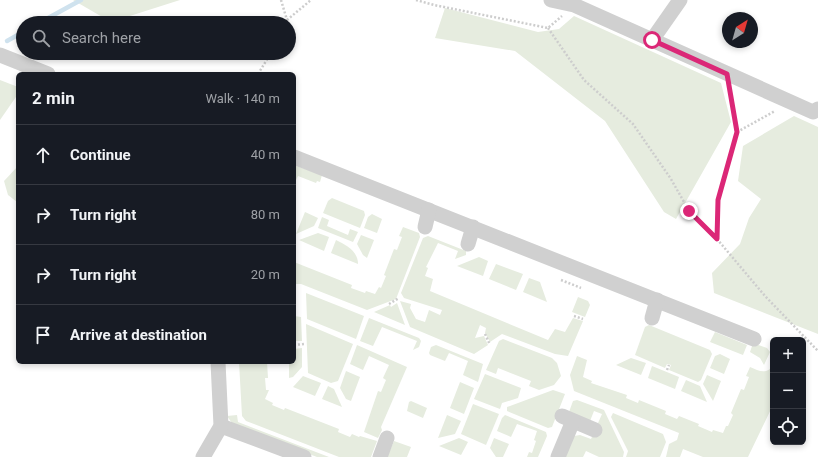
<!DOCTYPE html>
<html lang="en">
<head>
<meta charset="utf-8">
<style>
	body { margin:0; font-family:Roboto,sans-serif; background:#20242c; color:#f1f3f6 }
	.controls { position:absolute; right:12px; bottom:12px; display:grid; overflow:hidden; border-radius:6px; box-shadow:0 2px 6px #0003 }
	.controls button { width:36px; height:36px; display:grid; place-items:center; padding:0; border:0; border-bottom:1px solid #363941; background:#171b24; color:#f1f3f6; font:20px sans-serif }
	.compass { position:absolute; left:722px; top:12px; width:36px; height:36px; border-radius:50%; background:#171b24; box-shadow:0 2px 6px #0003; rotate:37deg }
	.stop { position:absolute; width:12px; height:12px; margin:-9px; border:3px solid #db2777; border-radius:50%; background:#fff }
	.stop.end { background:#db2777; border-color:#fff; box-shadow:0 1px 4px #0008 }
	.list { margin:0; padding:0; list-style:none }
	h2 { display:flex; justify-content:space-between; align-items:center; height:52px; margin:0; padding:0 16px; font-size:17px }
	h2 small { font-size:13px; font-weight:400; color:#9ea1a6 }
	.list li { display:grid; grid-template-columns:26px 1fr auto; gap:12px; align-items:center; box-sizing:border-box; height:60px; padding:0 16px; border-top:1px solid #363941 }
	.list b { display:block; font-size:15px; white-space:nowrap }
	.list em { font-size:13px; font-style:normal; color:#9ea1a6 }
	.icon { flex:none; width:22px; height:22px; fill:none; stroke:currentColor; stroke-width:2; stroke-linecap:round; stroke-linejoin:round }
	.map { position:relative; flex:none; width:818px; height:457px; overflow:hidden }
	.search { position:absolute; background:#171b24; box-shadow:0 2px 6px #0003; left:16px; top:16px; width:280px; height:44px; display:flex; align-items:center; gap:10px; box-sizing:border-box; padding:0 14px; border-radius:22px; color:#9ea1a6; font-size:15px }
	.panel { position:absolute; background:#171b24; box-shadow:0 2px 6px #0003; left:16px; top:72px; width:280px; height:292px; border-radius:6px }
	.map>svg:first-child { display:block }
	.green { fill:#e6ecdf }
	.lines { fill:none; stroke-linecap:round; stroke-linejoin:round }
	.stream { stroke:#cfe2ee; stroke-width:4.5 }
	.path { stroke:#cdcdcd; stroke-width:2.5; stroke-dasharray:2 2; stroke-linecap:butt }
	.minor { stroke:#d0d0d0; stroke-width:15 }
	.route { stroke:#db2777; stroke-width:5 }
</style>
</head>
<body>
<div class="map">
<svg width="818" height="457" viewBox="0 0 818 457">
	<rect width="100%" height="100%" fill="#fff"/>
	<g class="green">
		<path d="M 73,0 L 180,0 L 111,22 Z"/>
		<path d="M 445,8 L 538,32 L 559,29 L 574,16 L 721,83 L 731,122 L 676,219 L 664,212 L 605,121 L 515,51 L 435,38 Z"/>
		<path d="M 0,80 L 18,87 L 18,94 L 0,120 Z"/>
		<path d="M 794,116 L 818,127 L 818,334 L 714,293 L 712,273 L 740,244 L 749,218 L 761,199 L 738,181 L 743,146 Z"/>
		<path d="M 294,165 L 322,175 L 320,182 L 317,181 L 316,183 L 298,176 L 296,180 L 294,179 Z"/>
		<path d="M 18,166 L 18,202 L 17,202 L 8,195 L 4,181 Z"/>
		<path d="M 332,198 L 364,211 L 365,215 L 360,228 L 323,213 L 328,201 Z"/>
		<path d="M 305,212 L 318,218 L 314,226 L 296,234 Z"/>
		<path d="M 372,214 L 382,219 L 377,233 L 364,228 L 368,217 Z"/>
		<path d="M 322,217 L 329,220 L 327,226 L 348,235 L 350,229 L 358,232 L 353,242 L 318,228 Z"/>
		<path d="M 403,227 L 419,233 L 420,237 L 396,299 L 367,310 L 301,284 L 294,284 L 294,262 L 352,285 L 351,288 L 365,293 L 366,291 L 375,294 L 379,287 L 381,288 L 386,276 L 384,275 L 394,249 L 397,250 L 402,237 L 399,236 Z"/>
		<path d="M 318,233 L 329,237 L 324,251 L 299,240 Z"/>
		<path d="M 361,235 L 374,240 L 367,258 L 363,255 L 357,244 Z"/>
		<path d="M 428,236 L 466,251 L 466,255 L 455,259 L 458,251 L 438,243 L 426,267 L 428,268 L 425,276 L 433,279 L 430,291 L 548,340 L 555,329 L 565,332 L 573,318 L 583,321 L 568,356 L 555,354 L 502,334 L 490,342 L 485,333 L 486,328 L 480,325 L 475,338 L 484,336 L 488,345 L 474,354 L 410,327 L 400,301 L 411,304 L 410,308 L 416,319 L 425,322 L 429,310 L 440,315 L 442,310 L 404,298 L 401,293 L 423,238 Z"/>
		<path d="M 336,240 C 346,245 358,251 358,264 L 331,253 Z"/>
		<path d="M 479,257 L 488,261 L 483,276 L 457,266 Z"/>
		<path d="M 496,264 L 523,274 L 516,290 L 489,279 Z"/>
		<path d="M 529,278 L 540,282 L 547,302 L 523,292 Z"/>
		<path d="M 306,293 L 364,316 L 356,339 L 307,319 Z"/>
		<path d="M 578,297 L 588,301 L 590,305 L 585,317 L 572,312 Z"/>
		<path d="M 397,303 L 405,325 L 374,312 L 390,305 L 391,307 Z"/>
		<path d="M 294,316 L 301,317 L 302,341 L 294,341 Z"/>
		<path d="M 369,318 L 419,338 L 421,341 L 419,347 L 413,350 L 417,341 L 382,327 L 373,346 L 360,341 Z"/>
		<path d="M 306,324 L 353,344 L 338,381 L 331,383 L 308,373 Z"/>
		<path d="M 649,325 L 710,350 L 712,354 L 701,380 L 698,382 L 669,370 L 671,365 L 667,364 L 665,368 L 635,355 L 645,327 Z"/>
		<path d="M 715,332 L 747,345 L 743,355 L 710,342 Z"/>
		<path d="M 503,339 L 552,358 L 557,363 L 561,376 L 554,385 L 539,390 L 529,386 L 531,381 L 498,368 L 496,374 L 486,370 L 499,341 Z"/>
		<path d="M 753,343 L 767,348 L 770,352 L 764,365 L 760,358 L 750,352 Z"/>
		<path d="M 357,345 L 407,367 L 381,427 L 382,430 L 378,438 L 364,432 L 378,391 L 381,392 L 386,380 L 383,378 L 389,365 L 369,356 L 363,370 L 350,364 Z"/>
		<path d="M 436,345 L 483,364 L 478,382 L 463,375 L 468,361 L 449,353 L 445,361 L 430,355 L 429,353 L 431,347 Z"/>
		<path d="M 302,348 L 302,367 L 293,377 L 289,378 L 289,362 L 294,362 L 294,349 Z"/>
		<path d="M 720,354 L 730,359 L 724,374 L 710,368 L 715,356 Z"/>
		<path d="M 577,356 L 587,360 L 583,377 L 592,381 L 591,383 L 627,395 L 626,398 L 638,403 L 639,400 L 666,411 L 665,414 L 677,419 L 679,416 L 699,424 L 698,426 L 712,432 L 713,430 L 723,433 L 726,426 L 728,426 L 733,415 L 731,413 L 741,389 L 744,390 L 749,377 L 746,376 L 750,367 C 759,371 767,375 773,365 L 773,405 L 748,457 L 703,457 L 683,449 L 680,457 L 666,457 L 669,444 L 677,440 L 679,433 L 574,391 L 570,375 Z"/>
		<path d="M 631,358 L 646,363 L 641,375 L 616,365 Z"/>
		<path d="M 239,362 L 267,362 L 268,378 L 265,378 L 266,390 L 269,390 L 265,399 L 273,403 L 272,405 L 284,410 L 285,408 L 339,429 L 338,432 L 350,437 L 352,434 L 359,437 L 360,436 L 377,441 L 371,457 L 339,457 L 246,421 L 242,416 Z"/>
		<path d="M 652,366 L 679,377 L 675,389 L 648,378 Z"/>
		<path d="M 346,371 L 360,377 L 351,401 L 346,399 L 340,388 Z"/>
		<path d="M 485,374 L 521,388 L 518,398 L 502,403 L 500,409 L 474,399 Z"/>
		<path d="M 707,375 L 721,381 L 713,401 L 703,384 Z"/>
		<path d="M 303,376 L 321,383 L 315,396 L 293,387 Z"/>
		<path d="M 686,380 L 700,386 L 707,402 L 681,391 Z"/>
		<path d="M 460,382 L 474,388 L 464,414 L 450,408 Z"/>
		<path d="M 328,386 L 334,389 L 342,407 L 322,399 Z"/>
		<path d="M 553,390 L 565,394 L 552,427 L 548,428 L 507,411 L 507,407 Z"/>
		<path d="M 577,400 L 604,410 L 624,452 L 623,457 L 599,457 L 586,451 L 583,457 L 564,457 L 574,436 L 580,435 L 591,439 L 602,414 L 594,411 L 590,421 L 569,412 L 573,401 Z"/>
		<path d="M 411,401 L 427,408 L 423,418 L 407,411 L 409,402 Z"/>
		<path d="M 473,404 L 499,414 L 486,445 L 461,434 Z"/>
		<path d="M 613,413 L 663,434 L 666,442 L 660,457 L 626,457 L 628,451 L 611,417 Z"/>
		<path d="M 237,415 L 238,422 L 329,457 L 317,457 L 234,426 L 227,416 Z"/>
		<path d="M 447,415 L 461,421 L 455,434 L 438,438 Z"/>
		<path d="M 505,415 L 546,432 L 547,436 L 538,457 L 527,457 L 529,452 L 532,453 L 536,441 L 534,440 L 537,431 L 517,424 L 511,437 L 497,431 L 502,418 Z"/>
		<path d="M 459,438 L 468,442 L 461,455 L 439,446 Z"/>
		<path d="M 494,438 L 509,444 L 503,457 L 496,457 L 490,448 Z"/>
		<path d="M 394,441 L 411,447 L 407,457 L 387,457 Z"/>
	</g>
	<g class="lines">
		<g class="stream">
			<path d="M 39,23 L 81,0"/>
			<path d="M 7,41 L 23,32"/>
		</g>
		<g class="path">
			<path d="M 281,0 L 287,20 L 286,23"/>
			<path d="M 416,0 L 434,5 L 548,28 L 562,16"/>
			<path d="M 287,20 L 311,0"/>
			<path d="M 548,28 L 584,80 L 633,124 L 671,179 L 689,211 L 717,239 L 765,296 L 818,351"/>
			<path d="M 258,74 L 271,53"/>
			<path d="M 737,132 L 775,111"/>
			<path d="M 717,238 L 718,200 L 737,132 L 730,91"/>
			<path d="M 561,280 L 581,288"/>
			<path d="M 389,304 L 399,298"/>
			<path d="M 574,316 L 583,319"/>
			<path d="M 485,334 L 490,345"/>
			<path d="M 294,345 L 304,344"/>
			<path d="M 667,370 L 669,365"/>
		</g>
		<g class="minor">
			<path d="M 551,0 L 574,5 L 813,112 L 818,109"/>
			<path d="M 652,40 L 680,0"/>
			<path d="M 0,55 L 48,74"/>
			<path d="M 294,157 L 754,339"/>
			<path d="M 425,227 L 429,210"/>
			<path d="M 468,244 L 473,227"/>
			<path d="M 652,318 L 657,300"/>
			<path d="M 562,416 L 595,430"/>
			<path d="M 221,426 L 304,457"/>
			<path d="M 203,457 L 221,426 L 218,362"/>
			<path d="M 380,457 L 387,438"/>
			<path d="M 558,457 L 573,421"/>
		</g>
	</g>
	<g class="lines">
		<path class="route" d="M 652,40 L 727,74 L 737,132 L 718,200 L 717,239 L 689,211"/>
	</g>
</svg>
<div class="controls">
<button>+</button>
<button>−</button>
<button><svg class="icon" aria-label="locate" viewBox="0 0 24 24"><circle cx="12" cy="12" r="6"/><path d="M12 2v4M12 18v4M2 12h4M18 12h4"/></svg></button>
</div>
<svg class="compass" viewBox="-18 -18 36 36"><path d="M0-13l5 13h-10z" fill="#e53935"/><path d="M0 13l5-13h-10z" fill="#9ea1a6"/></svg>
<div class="stop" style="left:652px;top:40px"></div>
<div class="stop end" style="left:689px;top:211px"></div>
<div class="search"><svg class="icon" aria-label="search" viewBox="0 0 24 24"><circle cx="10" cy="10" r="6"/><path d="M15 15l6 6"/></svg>Search here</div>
<section class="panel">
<h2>2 min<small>Walk · 140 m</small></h2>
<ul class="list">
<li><svg class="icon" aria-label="ahead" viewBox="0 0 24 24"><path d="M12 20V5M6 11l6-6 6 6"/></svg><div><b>Continue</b></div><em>40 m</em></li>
<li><svg class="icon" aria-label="right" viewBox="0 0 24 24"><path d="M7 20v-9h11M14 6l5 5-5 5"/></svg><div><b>Turn right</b></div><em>80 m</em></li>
<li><svg class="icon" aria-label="right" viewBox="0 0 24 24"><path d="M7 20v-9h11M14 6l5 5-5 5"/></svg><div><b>Turn right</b></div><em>20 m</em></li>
<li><svg class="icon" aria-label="arrive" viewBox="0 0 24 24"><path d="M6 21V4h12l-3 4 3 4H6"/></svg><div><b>Arrive at destination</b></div></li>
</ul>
</section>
</div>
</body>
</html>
